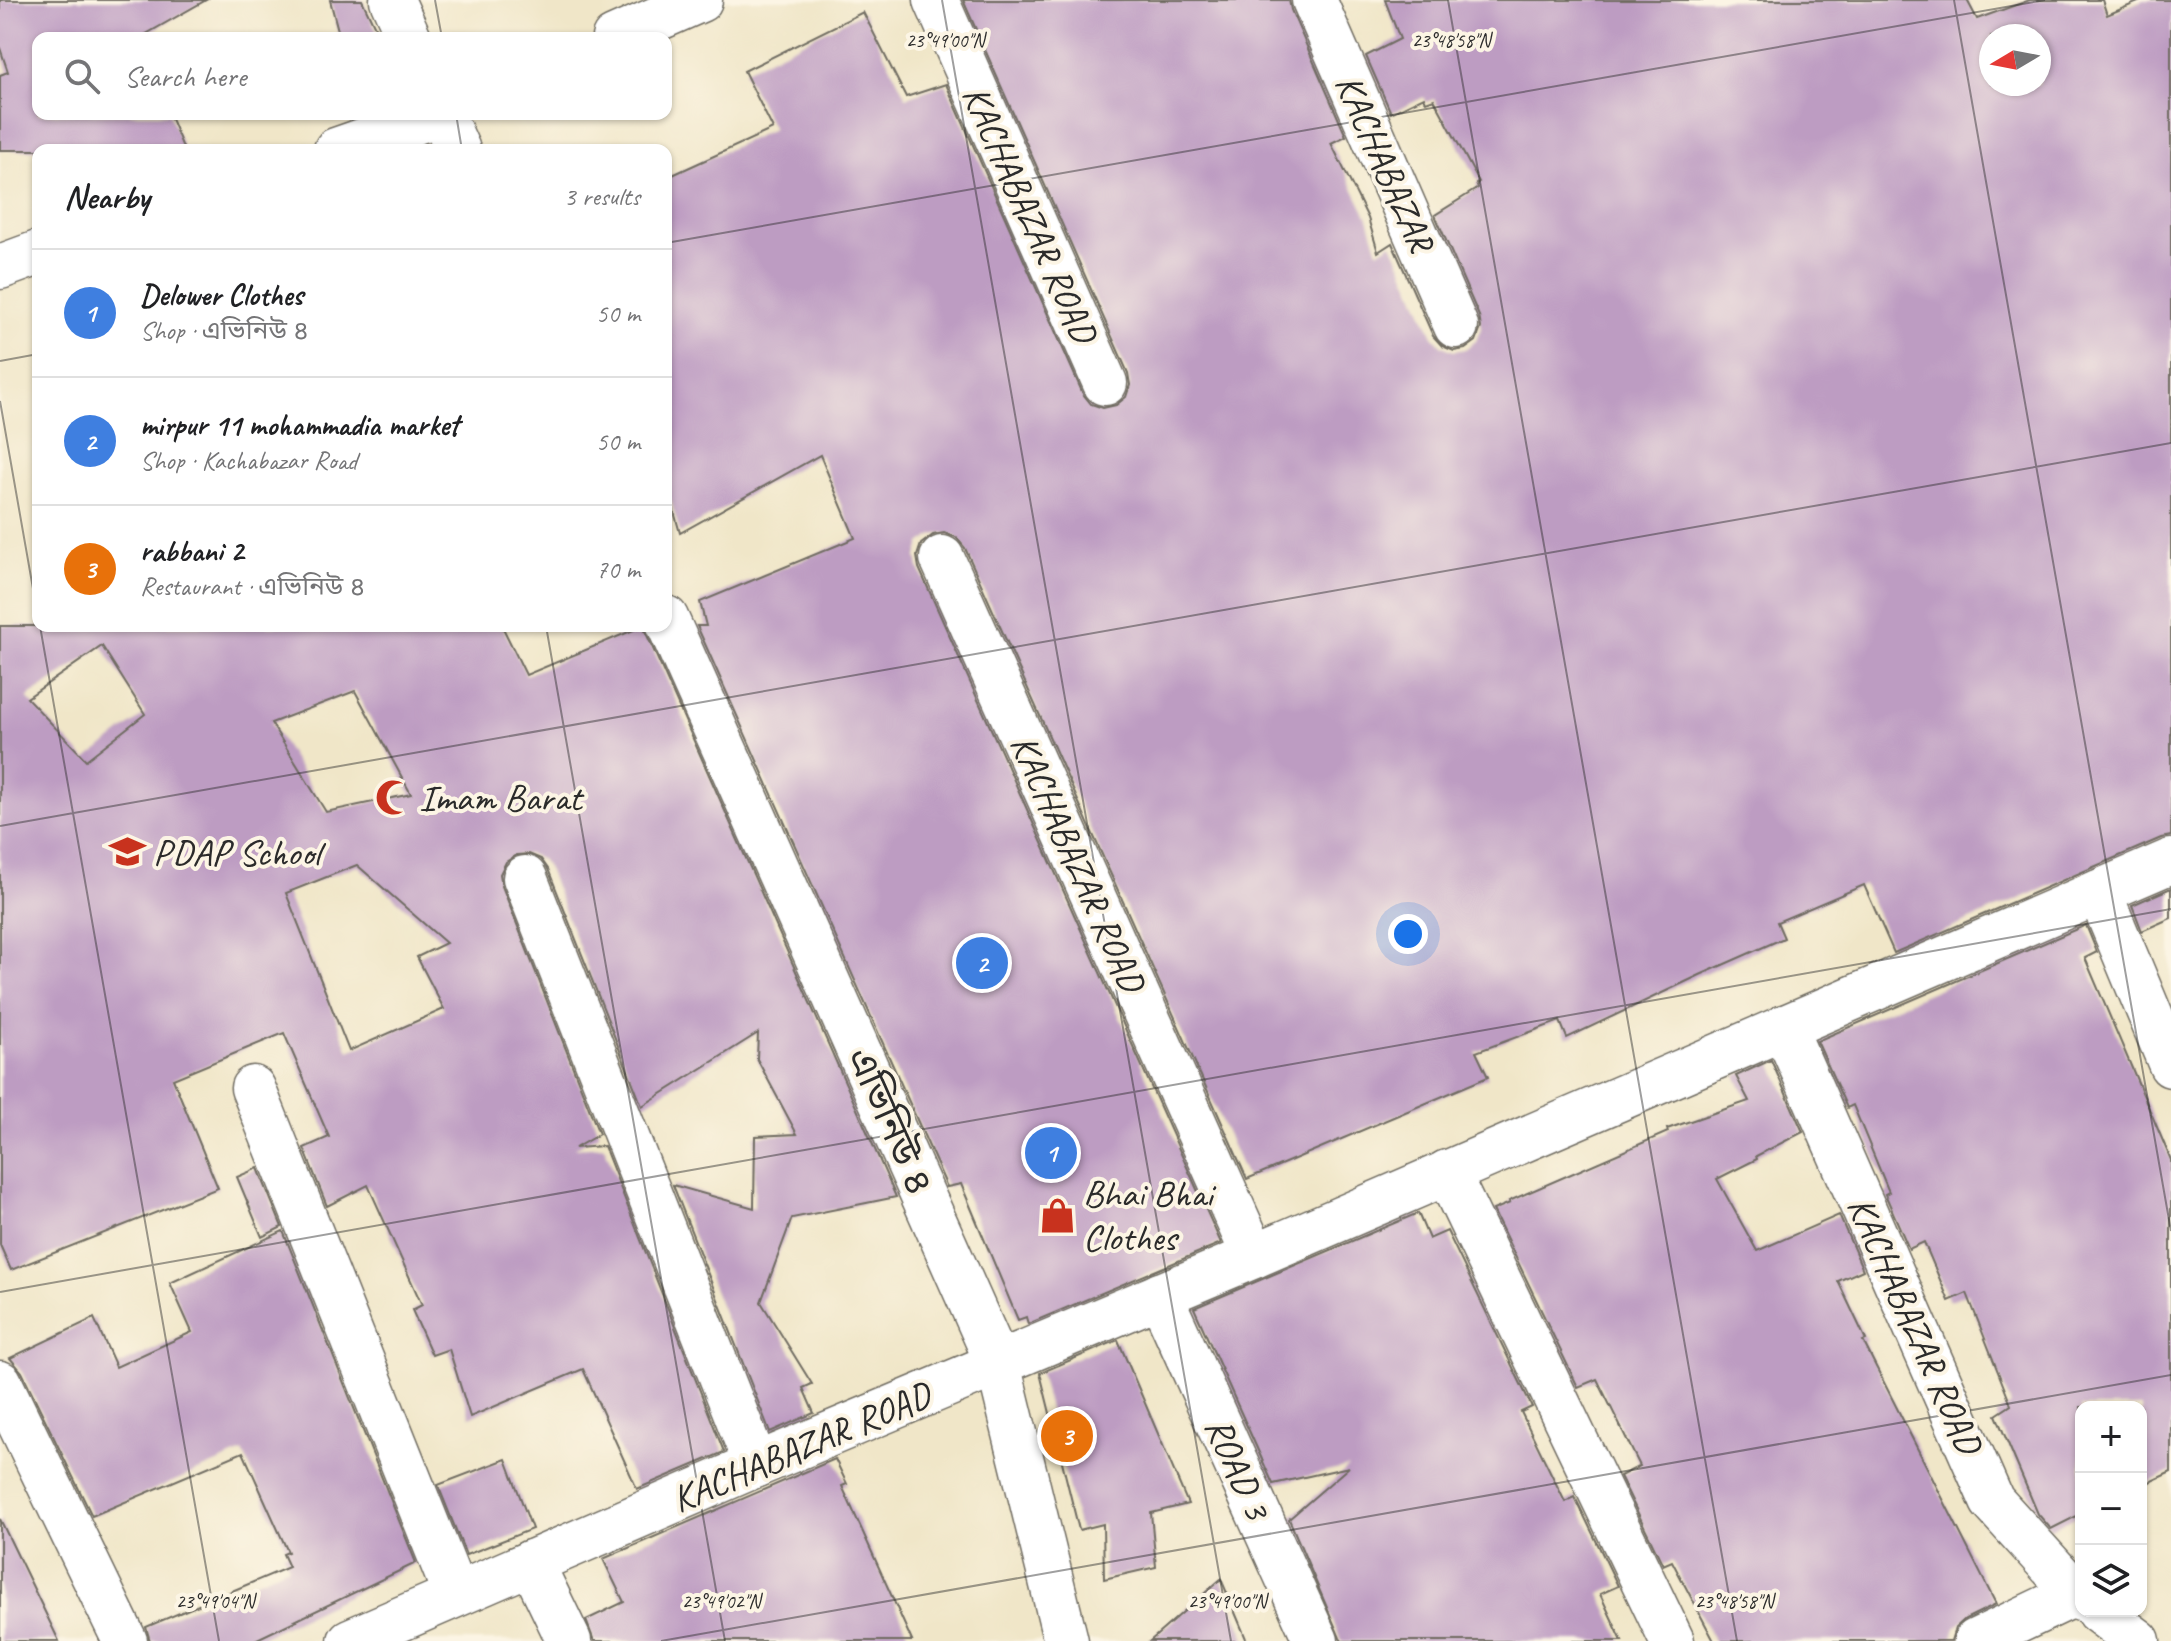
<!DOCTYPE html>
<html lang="en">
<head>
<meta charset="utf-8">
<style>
	body { margin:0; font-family:Caveat,"Noto Sans Bengali",sans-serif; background:#f6f6f6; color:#202124 }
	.controls { position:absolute; right:24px; bottom:24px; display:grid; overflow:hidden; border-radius:16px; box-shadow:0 2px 6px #0004 }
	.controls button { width:72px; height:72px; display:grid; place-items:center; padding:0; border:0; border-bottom:2px solid #e0e0e0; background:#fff; color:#202124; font:40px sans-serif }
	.compass { position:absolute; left:1979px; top:24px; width:72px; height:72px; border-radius:50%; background:#fff; box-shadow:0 2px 6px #0004; rotate:260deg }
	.you { position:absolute; left:1408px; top:934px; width:28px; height:28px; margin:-20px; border:6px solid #fff; border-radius:50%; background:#1a73e8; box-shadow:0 0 0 12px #1a73e833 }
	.badge { display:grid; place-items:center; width:52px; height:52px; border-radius:50%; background:#0f766e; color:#fff; font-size:26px; font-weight:700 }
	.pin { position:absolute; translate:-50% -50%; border:4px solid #fff; box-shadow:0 2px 8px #0006 }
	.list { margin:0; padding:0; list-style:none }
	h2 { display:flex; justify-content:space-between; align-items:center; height:104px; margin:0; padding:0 32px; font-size:34px }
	h2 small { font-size:26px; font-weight:400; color:#757577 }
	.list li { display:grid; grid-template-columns:52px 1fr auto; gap:24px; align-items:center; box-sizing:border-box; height:128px; padding:0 32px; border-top:2px solid #e0e0e0 }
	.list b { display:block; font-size:30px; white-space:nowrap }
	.list p { margin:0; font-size:26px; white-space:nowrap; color:#757577 }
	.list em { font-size:26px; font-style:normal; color:#757577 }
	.icon { flex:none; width:44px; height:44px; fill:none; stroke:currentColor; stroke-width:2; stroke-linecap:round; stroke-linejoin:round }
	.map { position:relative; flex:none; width:2171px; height:1641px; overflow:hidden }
	.search { position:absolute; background:#fff; box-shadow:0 2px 6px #0004; left:32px; top:32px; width:640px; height:88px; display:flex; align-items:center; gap:20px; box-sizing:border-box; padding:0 28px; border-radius:16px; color:#757577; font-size:30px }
	.panel { position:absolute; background:#fff; box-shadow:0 2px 6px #0004; left:32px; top:144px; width:640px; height:488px; border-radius:16px }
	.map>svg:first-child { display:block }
	.building { fill:#bd9cc2; fill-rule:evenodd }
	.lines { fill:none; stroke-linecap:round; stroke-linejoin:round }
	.minor-casing { stroke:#706c62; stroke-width:47 }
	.minor { stroke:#fff; stroke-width:44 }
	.ticks { fill:none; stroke:#2b2b2b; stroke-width:2; stroke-opacity:0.45 }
	.labels { text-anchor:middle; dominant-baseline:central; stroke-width:8; stroke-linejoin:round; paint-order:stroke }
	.street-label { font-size:38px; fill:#2b2b2b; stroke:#fcf5e5 }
	.poi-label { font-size:38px; fill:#2b2b2b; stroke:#fcf5e5; text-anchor:start }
	.ticks-label { font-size:20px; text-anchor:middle; fill:#2b2b2b; stroke:#fcf5e5; stroke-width:8; stroke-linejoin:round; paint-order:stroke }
</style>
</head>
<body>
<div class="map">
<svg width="2171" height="1641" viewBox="0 0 2171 1641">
	<rect width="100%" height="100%" fill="#fcf5e5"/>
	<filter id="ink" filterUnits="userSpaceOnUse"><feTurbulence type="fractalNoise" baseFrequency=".0125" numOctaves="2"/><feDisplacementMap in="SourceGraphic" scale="16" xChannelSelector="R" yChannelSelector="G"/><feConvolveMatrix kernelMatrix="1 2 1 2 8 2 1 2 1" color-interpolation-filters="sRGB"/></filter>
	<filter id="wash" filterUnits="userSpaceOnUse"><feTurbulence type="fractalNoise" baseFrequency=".006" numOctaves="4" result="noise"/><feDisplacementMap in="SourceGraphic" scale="32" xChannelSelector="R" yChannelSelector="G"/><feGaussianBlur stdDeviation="1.8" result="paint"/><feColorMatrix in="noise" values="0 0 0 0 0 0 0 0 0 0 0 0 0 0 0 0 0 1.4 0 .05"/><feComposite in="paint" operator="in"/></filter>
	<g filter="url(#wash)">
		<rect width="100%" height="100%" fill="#f0e6c8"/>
		<g id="blocks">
			<g class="building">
				<path d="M 0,0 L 206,0 L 139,38 L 38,38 L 38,114 L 169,114 L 184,150 L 0,150 L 0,75 L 8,72 L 0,48 Z"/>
				<path d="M 330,0 L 362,0 L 380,38 L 340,38 Z"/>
				<path d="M 963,0 L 1289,0 L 1291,10 L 1346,136 L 1331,143 L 1368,218 L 1378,252 L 1392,243 L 1433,336 L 1442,346 L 1454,351 L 1465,349 L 1476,341 L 1481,328 L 1479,316 L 1435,215 L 1478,188 L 1476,184 L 1479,182 L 1434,99 L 1426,102 L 1424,97 L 1391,113 L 1366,56 L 1400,39 L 1385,0 L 1967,0 L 1977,19 L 2030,0 L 2102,0 L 2107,15 L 2143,0 L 2171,0 L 2171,836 L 2161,838 L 1894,953 L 1864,885 L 1777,922 L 1784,938 L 1700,975 L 1567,1038 L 1560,1021 L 1476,1052 L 1488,1077 L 1247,1179 L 965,548 L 956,537 L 944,533 L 933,535 L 921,544 L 917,556 L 919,568 L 1221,1243 L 1028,1324 L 1026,1317 L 1018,1320 L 961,1184 L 947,1187 L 697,626 L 706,626 L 700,602 L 855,538 L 820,455 L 680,533 L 666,483 L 666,178 L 773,129 L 744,71 L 863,12 L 906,97 L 946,84 L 1083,394 L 1091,404 L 1103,408 L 1116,405 L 1126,397 L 1130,385 L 1128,373 ZM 1991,36 L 2039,36 L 2039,84 L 1991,84 Z"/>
				<path d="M 0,626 L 502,626 L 526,675 L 643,626 L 896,1197 L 792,1218 L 761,1302 L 812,1384 L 803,1388 L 814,1413 L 770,1432 L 673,1185 L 754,1208 L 755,1136 L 797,1134 L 757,1059 L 758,1033 L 642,1106 L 548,869 L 541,859 L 529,854 L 517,855 L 506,862 L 500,874 L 502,886 L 599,1134 L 575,1148 L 604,1146 L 724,1452 L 637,1489 L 583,1369 L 470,1417 L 449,1349 L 432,1355 L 412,1310 L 422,1305 L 368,1185 L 327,1206 L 304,1148 L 329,1137 L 284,1033 L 173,1079 L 218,1188 L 11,1270 L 0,1245 ZM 102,646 L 145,714 L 86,760 L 27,698 ZM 355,691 L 411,794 L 326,812 L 271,723 ZM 357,865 L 446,943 L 417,957 L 444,1009 L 349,1051 L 286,893 Z"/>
				<path d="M 2171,888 L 2171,918 L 2142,931 L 2132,905 Z"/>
				<path d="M 2086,925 L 2097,952 L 2085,958 L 2171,1160 L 2171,1472 L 2141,1486 L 2141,1407 L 2081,1407 L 2081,1514 L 2051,1529 L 2038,1514 L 1996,1415 L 2011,1405 L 1967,1293 L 1949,1301 L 1924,1242 L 1909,1249 L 1885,1194 L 1889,1192 L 1853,1105 L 1847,1108 L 1817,1041 Z"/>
				<path d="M 1771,1060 L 1803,1132 L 1756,1156 L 1757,1159 L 1717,1179 L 1757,1251 L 1839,1215 L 1863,1270 L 1838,1281 L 1866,1340 L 1863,1341 L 1996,1604 L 1965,1619 L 1955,1628 L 1951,1641 L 1714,1641 L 1672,1561 L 1663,1565 L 1620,1476 L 1640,1466 L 1597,1379 L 1578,1387 L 1493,1210 L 1510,1203 L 1509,1201 L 1668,1132 L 1667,1129 L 1749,1101 L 1736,1076 Z"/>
				<path d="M 258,1168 L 282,1227 L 262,1237 L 237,1177 Z"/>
				<path d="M 1418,1213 L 1429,1239 L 1447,1231 L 1532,1407 L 1521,1412 L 1565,1502 L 1575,1497 L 1618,1586 L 1600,1594 L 1622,1641 L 1342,1641 L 1340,1638 L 1289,1519 L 1349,1467 L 1273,1484 L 1194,1308 Z"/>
				<path d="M 283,1231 L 416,1563 L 253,1641 L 150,1641 L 146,1627 L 289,1567 L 283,1554 L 288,1552 L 243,1452 L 92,1516 L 22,1372 L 10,1358 L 94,1318 L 116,1367 L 192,1332 L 170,1283 Z"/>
				<path d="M 1118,1340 L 1188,1504 L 1151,1513 L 1156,1567 L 1104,1579 L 1103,1524 L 1079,1530 L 1040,1373 Z"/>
				<path d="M 506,1459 L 532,1529 L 466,1555 L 438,1485 Z"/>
				<path d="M 835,1459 L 847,1484 L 842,1486 L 912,1641 L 594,1641 L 586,1620 L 624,1602 L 603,1559 Z"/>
				<path d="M 0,1519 L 59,1641 L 0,1641 Z"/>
				<path d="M 1221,1579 L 1247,1641 L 1150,1641 Z"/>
			</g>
		</g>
	</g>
	<g filter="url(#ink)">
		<use href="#blocks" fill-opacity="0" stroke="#706c62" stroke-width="2"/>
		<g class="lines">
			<defs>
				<g id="minor">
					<path d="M 392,0 L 409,38"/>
					<path d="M 936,0 L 1105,383"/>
					<path d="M 1314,0 L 1456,326"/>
					<path d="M 614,38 L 700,0"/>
					<path d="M 442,114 L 458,150"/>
					<path d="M 336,150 L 439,114"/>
					<path d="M 0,267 L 38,253"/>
					<path d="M 942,558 L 1254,1256"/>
					<path d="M 666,618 L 998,1364 L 1066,1641"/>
					<path d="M 525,878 L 756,1465"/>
					<path d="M 2099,892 L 2171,1065"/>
					<path d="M 1784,1027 L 1992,1501 L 2081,1599"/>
					<path d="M 253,1088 L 455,1594"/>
					<path d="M 1447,1172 L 1672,1641"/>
					<path d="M 1160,1295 L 1316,1641"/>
					<path d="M 0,1383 L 125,1641"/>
					<path d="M 531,1562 L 569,1641"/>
					<path d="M 2098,1611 L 2138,1641"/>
					<path d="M 350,1641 L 756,1465 L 1254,1256 L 2171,861"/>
					<path d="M 1976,1641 L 2075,1594"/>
				</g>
			</defs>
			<use href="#minor" class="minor-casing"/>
			<use href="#minor" class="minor"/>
		</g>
	</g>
	<path class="ticks" d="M 435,0 L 442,38M 942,0 L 1231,1641M 1448,0 L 1737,1641M 1954,0 L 2171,1231M 456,114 L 462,150M 666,243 L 2045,0M 0,361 L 38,354M 0,401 L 38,617M 40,626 L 219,1641M 546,626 L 725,1641M 0,826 L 2171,443M 0,1292 L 2171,909M 661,1641 L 2171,1375"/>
	<defs>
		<symbol id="mosque-bare" viewBox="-9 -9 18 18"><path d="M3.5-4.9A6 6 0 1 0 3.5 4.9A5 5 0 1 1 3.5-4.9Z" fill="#c8321e" stroke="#fcf5e5" stroke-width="2.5" paint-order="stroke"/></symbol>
		<symbol id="school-bare" viewBox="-9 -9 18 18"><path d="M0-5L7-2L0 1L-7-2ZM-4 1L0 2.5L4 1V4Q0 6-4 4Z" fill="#c8321e" stroke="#fcf5e5" stroke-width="2.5" paint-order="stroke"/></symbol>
		<symbol id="shop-bare" viewBox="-9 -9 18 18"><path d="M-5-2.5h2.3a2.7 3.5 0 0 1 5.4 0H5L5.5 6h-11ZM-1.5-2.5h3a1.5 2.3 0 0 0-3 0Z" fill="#c8321e" stroke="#fcf5e5" stroke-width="2.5" paint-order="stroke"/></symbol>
	</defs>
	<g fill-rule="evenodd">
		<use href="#mosque-bare" x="368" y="772" width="51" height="51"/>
		<use href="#school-bare" x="102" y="826" width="51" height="51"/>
		<use href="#shop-bare" x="1032" y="1190" width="51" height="51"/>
	</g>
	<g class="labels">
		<g class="street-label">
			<text transform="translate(1385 163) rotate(66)">KACHABAZAR</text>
			<text transform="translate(1030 214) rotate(66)">KACHABAZAR ROAD</text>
			<text transform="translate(1078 863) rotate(66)">KACHABAZAR ROAD</text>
			<text transform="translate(890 1121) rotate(66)">এভিনিউ ৪</text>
			<text transform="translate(1915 1325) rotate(66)">KACHABAZAR ROAD</text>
			<text transform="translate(801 1447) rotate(-23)">KACHABAZAR ROAD</text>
			<text transform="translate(1238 1468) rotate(66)">ROAD 3</text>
		</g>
		<g class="poi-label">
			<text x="419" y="797">Imam Barat</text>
			<text x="153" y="852">PDAP School</text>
			<text x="1083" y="1193">Bhai Bhai<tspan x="1083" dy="44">Clothes</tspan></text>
		</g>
	</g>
	<g class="ticks-label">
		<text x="945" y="47">23°49'00"N</text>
		<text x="1451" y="47">23°48'58"N</text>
		<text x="215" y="1608">23°49'04"N</text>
		<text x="721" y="1608">23°49'02"N</text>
		<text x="1227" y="1608">23°49'00"N</text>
		<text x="1734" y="1608">23°48'58"N</text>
	</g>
</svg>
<div class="controls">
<button>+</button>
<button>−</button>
<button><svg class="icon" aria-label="layers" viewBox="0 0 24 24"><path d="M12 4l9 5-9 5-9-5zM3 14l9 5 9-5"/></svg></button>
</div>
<svg class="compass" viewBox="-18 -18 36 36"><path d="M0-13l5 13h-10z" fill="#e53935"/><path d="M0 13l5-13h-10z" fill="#757577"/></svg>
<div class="you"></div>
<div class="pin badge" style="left:1051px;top:1153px;background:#3f7fe0">1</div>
<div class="pin badge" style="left:982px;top:963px;background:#3f7fe0">2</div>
<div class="pin badge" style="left:1067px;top:1436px;background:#e8710a">3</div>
<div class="search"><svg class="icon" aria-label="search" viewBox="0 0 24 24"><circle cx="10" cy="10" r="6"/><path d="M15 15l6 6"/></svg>Search here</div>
<section class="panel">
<h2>Nearby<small>3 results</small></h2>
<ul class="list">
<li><span class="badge" style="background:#3f7fe0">1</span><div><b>Delower Clothes</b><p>Shop · এভিনিউ ৪</p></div><em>50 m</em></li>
<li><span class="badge" style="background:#3f7fe0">2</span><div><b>mirpur 11 mohammadia market</b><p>Shop · Kachabazar Road</p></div><em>50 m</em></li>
<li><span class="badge" style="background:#e8710a">3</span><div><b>rabbani 2</b><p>Restaurant · এভিনিউ ৪</p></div><em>70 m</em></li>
</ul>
</section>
</div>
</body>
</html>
